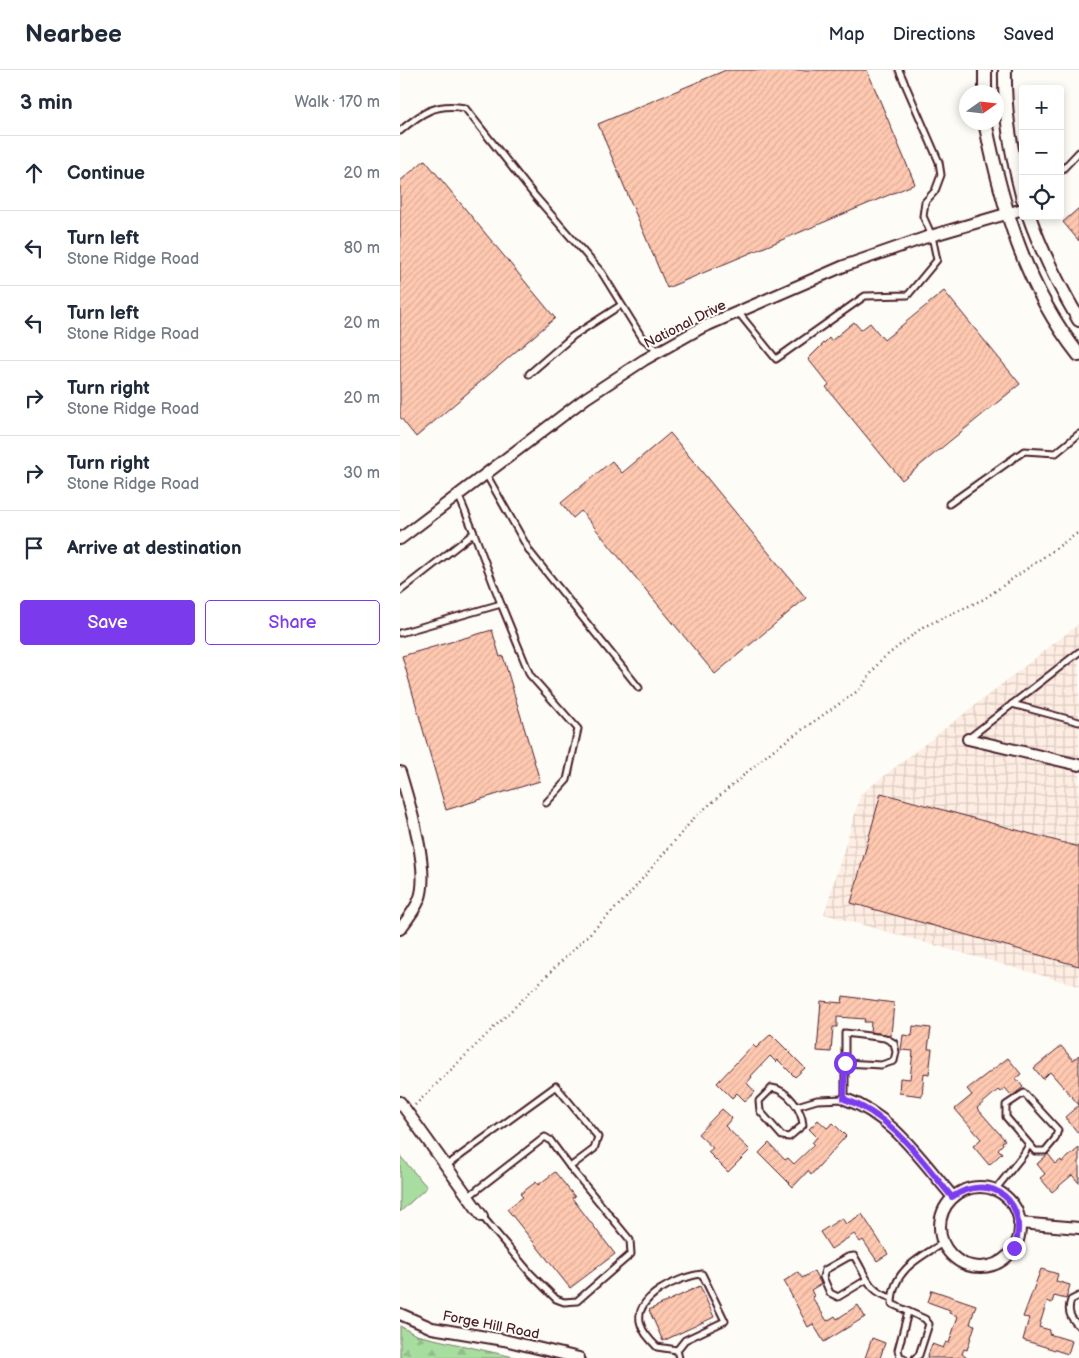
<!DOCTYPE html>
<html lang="en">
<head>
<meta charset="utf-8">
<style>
	body { margin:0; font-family:"Balsamiq Sans",sans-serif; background:#f2f2f3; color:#1f2937 }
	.controls { position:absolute; right:15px; top:15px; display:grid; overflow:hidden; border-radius:5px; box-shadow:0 2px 8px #0003 }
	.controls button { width:45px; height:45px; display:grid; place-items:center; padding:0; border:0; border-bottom:1px solid #e0e1e3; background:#fff; color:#1f2937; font:25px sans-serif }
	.compass { position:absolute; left:559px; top:15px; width:45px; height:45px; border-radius:50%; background:#fff; box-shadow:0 2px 8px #0003; rotate:76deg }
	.stop { position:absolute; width:15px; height:15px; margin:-11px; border:4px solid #7c3aed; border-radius:50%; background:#fff }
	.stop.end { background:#7c3aed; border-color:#fff; box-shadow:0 1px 5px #0008 }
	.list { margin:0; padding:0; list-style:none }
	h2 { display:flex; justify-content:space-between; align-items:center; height:65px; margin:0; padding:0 20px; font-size:21px }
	h2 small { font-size:16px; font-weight:400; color:#747a83 }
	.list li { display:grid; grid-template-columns:32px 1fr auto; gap:15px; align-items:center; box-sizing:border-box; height:75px; padding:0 20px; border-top:1px solid #e0e1e3 }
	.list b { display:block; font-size:19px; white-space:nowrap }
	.list p { margin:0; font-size:16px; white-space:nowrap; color:#747a83 }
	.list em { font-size:16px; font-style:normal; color:#747a83 }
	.actions { display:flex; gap:10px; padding:15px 20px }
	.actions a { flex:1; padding:11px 0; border:1px solid #7c3aed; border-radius:5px; text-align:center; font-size:18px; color:#7c3aed }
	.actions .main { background:#7c3aed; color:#fff }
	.icon { flex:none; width:28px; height:28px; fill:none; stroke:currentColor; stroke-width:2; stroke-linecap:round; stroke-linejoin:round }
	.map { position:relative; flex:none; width:679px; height:1288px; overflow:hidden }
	header { display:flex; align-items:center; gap:30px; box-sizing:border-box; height:70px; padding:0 25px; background:#fff; border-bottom:1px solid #e0e1e3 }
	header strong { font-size:24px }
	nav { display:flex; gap:28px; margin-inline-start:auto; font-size:18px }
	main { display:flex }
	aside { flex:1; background:#fff }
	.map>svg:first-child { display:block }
	.industrial { fill:url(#industrial-grid) }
	.green { fill:#a8dda0; stroke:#797e66 }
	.forest { fill:url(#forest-firs); stroke:#797e66 }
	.building { fill:url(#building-hatch); stroke:#4a1f2b }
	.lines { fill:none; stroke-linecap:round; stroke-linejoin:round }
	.service-casing { stroke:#4a1f2b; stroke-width:9 }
	.minor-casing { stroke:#4a1f2b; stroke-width:14 }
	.tertiary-casing { stroke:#4a1f2b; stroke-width:16 }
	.path { stroke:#4a1f2b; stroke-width:2.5; stroke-dasharray:1 4; stroke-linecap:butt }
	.service { stroke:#fdfcf7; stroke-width:5 }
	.minor { stroke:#fdfcf7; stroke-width:10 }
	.tertiary { stroke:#fdfcf7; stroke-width:12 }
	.route { stroke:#7c3aed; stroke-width:6 }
	.labels { text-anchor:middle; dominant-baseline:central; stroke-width:4; stroke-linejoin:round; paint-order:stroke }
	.street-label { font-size:14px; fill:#4a1f2b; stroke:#fdfcf7 }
</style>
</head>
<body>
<header>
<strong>Nearbee</strong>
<nav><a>Map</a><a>Directions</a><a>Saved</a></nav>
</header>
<main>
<aside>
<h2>3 min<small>Walk · 170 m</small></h2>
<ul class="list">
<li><svg class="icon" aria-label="ahead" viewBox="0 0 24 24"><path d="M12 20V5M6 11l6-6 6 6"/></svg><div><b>Continue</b></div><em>20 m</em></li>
<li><svg class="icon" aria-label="left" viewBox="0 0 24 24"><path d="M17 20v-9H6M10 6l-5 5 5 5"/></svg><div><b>Turn left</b><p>Stone Ridge Road</p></div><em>80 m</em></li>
<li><svg class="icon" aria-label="left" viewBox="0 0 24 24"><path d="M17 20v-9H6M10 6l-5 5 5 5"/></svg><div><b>Turn left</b><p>Stone Ridge Road</p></div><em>20 m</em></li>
<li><svg class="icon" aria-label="right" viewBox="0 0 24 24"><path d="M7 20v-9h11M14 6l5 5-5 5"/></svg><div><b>Turn right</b><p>Stone Ridge Road</p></div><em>20 m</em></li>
<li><svg class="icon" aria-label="right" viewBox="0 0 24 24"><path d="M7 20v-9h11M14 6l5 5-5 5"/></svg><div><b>Turn right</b><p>Stone Ridge Road</p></div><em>30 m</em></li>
<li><svg class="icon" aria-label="arrive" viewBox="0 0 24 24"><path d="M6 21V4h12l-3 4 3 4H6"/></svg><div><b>Arrive at destination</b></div></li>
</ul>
<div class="actions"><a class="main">Save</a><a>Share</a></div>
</aside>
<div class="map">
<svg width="679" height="1288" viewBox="0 0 679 1288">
	<defs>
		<pattern id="industrial-grid" width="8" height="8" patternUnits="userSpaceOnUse" patternTransform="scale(1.25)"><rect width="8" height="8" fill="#feede2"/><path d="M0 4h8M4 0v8" fill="none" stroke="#dbcbc2"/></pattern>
		<pattern id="forest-firs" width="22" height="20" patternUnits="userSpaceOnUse" patternTransform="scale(1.25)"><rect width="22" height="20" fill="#a8dda0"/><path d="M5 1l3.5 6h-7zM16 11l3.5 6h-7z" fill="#92bd8a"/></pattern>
		<pattern id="building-hatch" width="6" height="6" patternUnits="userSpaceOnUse" patternTransform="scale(1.25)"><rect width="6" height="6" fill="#ffc9b1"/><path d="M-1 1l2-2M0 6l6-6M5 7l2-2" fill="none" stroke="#dcac98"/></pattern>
	</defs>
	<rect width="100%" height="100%" fill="#fdfcf7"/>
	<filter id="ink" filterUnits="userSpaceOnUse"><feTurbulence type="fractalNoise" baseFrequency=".02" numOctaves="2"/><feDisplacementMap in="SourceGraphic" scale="10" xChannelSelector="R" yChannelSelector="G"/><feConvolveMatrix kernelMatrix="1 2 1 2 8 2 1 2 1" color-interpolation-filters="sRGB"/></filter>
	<g filter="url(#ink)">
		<path class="industrial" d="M 679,554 L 679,916 L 424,844 L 461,724 Z"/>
		<path class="green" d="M 0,1086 L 27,1117 L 0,1142 Z"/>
		<path class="forest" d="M 0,1256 L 16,1265 L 118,1288 L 0,1288 Z"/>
		<g class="building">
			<path d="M 326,0 L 467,0 L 515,114 L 267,218 L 198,54 Z"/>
			<path d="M 25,90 L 155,248 L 16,367 L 0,347 L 0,111 Z"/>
			<path d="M 679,138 L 679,171 L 663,152 Z"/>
			<path d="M 544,221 L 620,314 L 502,410 L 426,317 L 429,315 L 408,289 L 429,268 L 431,271 L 454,252 L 461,260 L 470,253 L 484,270 Z"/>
			<path d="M 270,363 L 406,528 L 315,604 L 181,441 L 173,448 L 161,433 L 212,391 L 222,403 Z"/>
			<path d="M 92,560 L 100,587 L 103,586 L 140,711 L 46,740 L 2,586 Z"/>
			<path d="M 481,723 L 679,777 L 679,896 L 451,833 Z"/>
			<path d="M 443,926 L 494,933 L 491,965 L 470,962 L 471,952 L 464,952 L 465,949 L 437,947 L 437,957 L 433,957 L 431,982 L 417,981 L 421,931 L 442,933 Z"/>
			<path d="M 513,956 L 531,958 L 528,979 L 532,979 L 529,1004 L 524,1003 L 522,1026 L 499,1023 L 500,1008 L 510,1009 L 513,981 L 501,980 L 503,965 L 512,966 Z"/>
			<path d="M 371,964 L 405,998 L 395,1007 L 378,990 L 376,992 L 370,986 L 351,1006 L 352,1007 L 347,1013 L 355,1022 L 345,1031 L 337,1023 L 332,1028 L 317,1013 L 353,975 L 356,978 Z"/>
			<path d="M 661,976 L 673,990 L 679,985 L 679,1064 L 665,1047 L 679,1035 L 650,1002 L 643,1009 L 634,998 Z"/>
			<path d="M 608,988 L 621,1004 L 616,1008 L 623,1017 L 612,1026 L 605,1018 L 600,1022 L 598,1020 L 577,1038 L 605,1070 L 602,1072 L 603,1074 L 598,1079 L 602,1083 L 589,1095 L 573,1076 L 581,1069 L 555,1039 L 572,1025 L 567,1019 Z"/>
			<path d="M 322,1039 L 332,1048 L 325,1056 L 350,1080 L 328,1102 L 308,1082 L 313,1078 L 298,1064 Z"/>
			<path d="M 418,1050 L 427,1058 L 433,1053 L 446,1066 L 411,1105 L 408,1101 L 393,1117 L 359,1083 L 369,1073 L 385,1090 L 388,1088 L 394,1094 L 414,1075 L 412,1073 L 417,1067 L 409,1059 Z"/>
			<path d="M 679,1078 L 679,1113 L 672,1105 L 652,1122 L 640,1108 L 645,1104 L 637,1094 L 648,1084 L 656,1094 L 661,1090 L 662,1092 Z"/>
			<path d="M 155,1102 L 175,1127 L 172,1128 L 215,1184 L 170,1218 L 107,1139 L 123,1127 L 120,1124 L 136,1112 L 138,1115 Z"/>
			<path d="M 462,1144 L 488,1184 L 477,1191 L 463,1170 L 460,1172 L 454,1164 L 431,1179 L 420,1162 L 442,1148 L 446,1154 Z"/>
			<path d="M 641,1199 L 658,1204 L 656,1211 L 670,1215 L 666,1229 L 654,1226 L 652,1233 L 647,1231 L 639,1257 L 650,1260 L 649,1264 L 672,1271 L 668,1284 L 623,1270 L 629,1248 L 623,1247 Z"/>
			<path d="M 414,1201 L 421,1214 L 411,1220 L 414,1226 L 412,1227 L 427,1251 L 435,1246 L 437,1249 L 458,1235 L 465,1247 L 424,1272 L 413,1254 L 408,1257 L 384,1211 L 398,1202 L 402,1208 Z"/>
			<path d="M 300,1216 L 314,1247 L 263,1271 L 249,1240 Z"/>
			<path d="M 532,1220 L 576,1235 L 570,1254 L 575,1255 L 567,1280 L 564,1279 L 562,1284 L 567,1288 L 527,1288 L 532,1274 L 543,1278 L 546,1272 L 549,1273 L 558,1246 L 549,1243 L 550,1240 L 528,1232 Z"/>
			<path d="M 472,1268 L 485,1273 L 480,1288 L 465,1288 Z"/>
		</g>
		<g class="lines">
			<defs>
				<g id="service">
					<path d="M 0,61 C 21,43 37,32 65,38 L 134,125 L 202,203 L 243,269 L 259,281"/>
					<path d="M 660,102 L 679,82"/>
					<path d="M 338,242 L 376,289 L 465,226 L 508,225 L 537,190 L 532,166 L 523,146 L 525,132 L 535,121 L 541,105 L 539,92 L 499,0"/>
					<path d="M 129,304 L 173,266 L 221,235"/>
					<path d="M 86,404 L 130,482 L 239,618"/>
					<path d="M 549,434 L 624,381 L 656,383 L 679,364"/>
					<path d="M 74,463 L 101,534"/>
					<path d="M 0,521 L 74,463 L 58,424"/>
					<path d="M 0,563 L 101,534 L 130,605 L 178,659 L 167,710 L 146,733"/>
					<path d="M 612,634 L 679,652"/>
					<path d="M 569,668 L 679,582"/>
					<path d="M 372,1018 C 388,1020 402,1040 403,1055 L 389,1067 L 382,1066 L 360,1041 L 359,1031 Z"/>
					<path d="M 624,1023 L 658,1060 L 655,1069 L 645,1081 L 635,1081 L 606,1047 L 606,1035 Z"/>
					<path d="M 397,1036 L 417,1030 L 445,1029 L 445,963 L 485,968 L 494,973 L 496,982 L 494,991 L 481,995 L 445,993"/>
					<path d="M 46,1096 L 156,1016 L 198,1067 L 194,1079 L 170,1097 L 230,1170 L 231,1184 L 177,1231 L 164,1232 L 156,1229 L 130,1203 L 82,1146"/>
					<path d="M 595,1120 L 623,1085 L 629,1075"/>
					<path d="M 69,1126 L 145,1067 L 150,1070 L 170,1097"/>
					<path d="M 466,1210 L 438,1227 L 430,1223 L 423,1207 L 425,1200 L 448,1187 L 454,1186 C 467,1206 467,1221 492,1228"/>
					<path d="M 679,1226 L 671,1230 C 667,1241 670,1248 679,1256"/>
					<path d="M 277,1280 L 257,1277 C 251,1271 243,1263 241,1255 C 231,1227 281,1206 302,1204 L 325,1251 L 285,1270 L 277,1280 L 279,1288"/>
					<path d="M 504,1288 L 500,1287 L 498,1280 L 508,1242"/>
					<path d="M 515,1288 L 519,1285 L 529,1254 L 525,1249 L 492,1234 C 492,1201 518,1188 543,1173"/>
				</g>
				<g id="minor">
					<path d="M 0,469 L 186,328 L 244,290 L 301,258 L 444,196 L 527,167 L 623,139"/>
					<path d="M 568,669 L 679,695"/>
					<path d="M 0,702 C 9,732 31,802 19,830 C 15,840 7,850 0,859"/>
					<path d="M 445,1029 C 492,1045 521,1090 553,1127"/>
					<path d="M 0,1032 L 82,1146"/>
					<circle cx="580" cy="1157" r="40"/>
					<path d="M 619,1153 L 679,1158"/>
					<path d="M 0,1244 L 32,1258 L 104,1270 L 179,1288"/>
				</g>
				<g id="tertiary">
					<path d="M 585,0 L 585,22"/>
					<path d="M 605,0 C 604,44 612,87 623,129"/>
					<path d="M 585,52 C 602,135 625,217 679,285"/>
					<path d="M 629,146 C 642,183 659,216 679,250"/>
				</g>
			</defs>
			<use href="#service" class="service-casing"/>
			<use href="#minor" class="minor-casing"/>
			<use href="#tertiary" class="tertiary-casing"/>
			<path class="path" d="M 15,1035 L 226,828 L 295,747 L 373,680 L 459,620 L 481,590 L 523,557 L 584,529 L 679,462"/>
			<use href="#service" class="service"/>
			<use href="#minor" class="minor"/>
			<use href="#tertiary" class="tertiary"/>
		</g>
	</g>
	<g class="lines" filter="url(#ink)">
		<path class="route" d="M 445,993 L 444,1029 C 492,1045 521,1090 552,1127 C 592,1100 631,1134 614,1178"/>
	</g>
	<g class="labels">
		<g class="street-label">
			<text transform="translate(285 254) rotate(-27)">National Drive</text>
			<text transform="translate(91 1255) rotate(11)">Forge Hill Road</text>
		</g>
	</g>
</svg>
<div class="controls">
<button>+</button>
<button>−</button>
<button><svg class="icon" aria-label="locate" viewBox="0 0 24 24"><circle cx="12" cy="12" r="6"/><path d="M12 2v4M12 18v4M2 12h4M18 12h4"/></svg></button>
</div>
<svg class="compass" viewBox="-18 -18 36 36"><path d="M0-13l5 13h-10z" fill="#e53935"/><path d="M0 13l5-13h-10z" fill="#747a83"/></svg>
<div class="stop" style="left:445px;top:993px"></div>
<div class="stop end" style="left:614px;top:1178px"></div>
</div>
</main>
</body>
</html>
